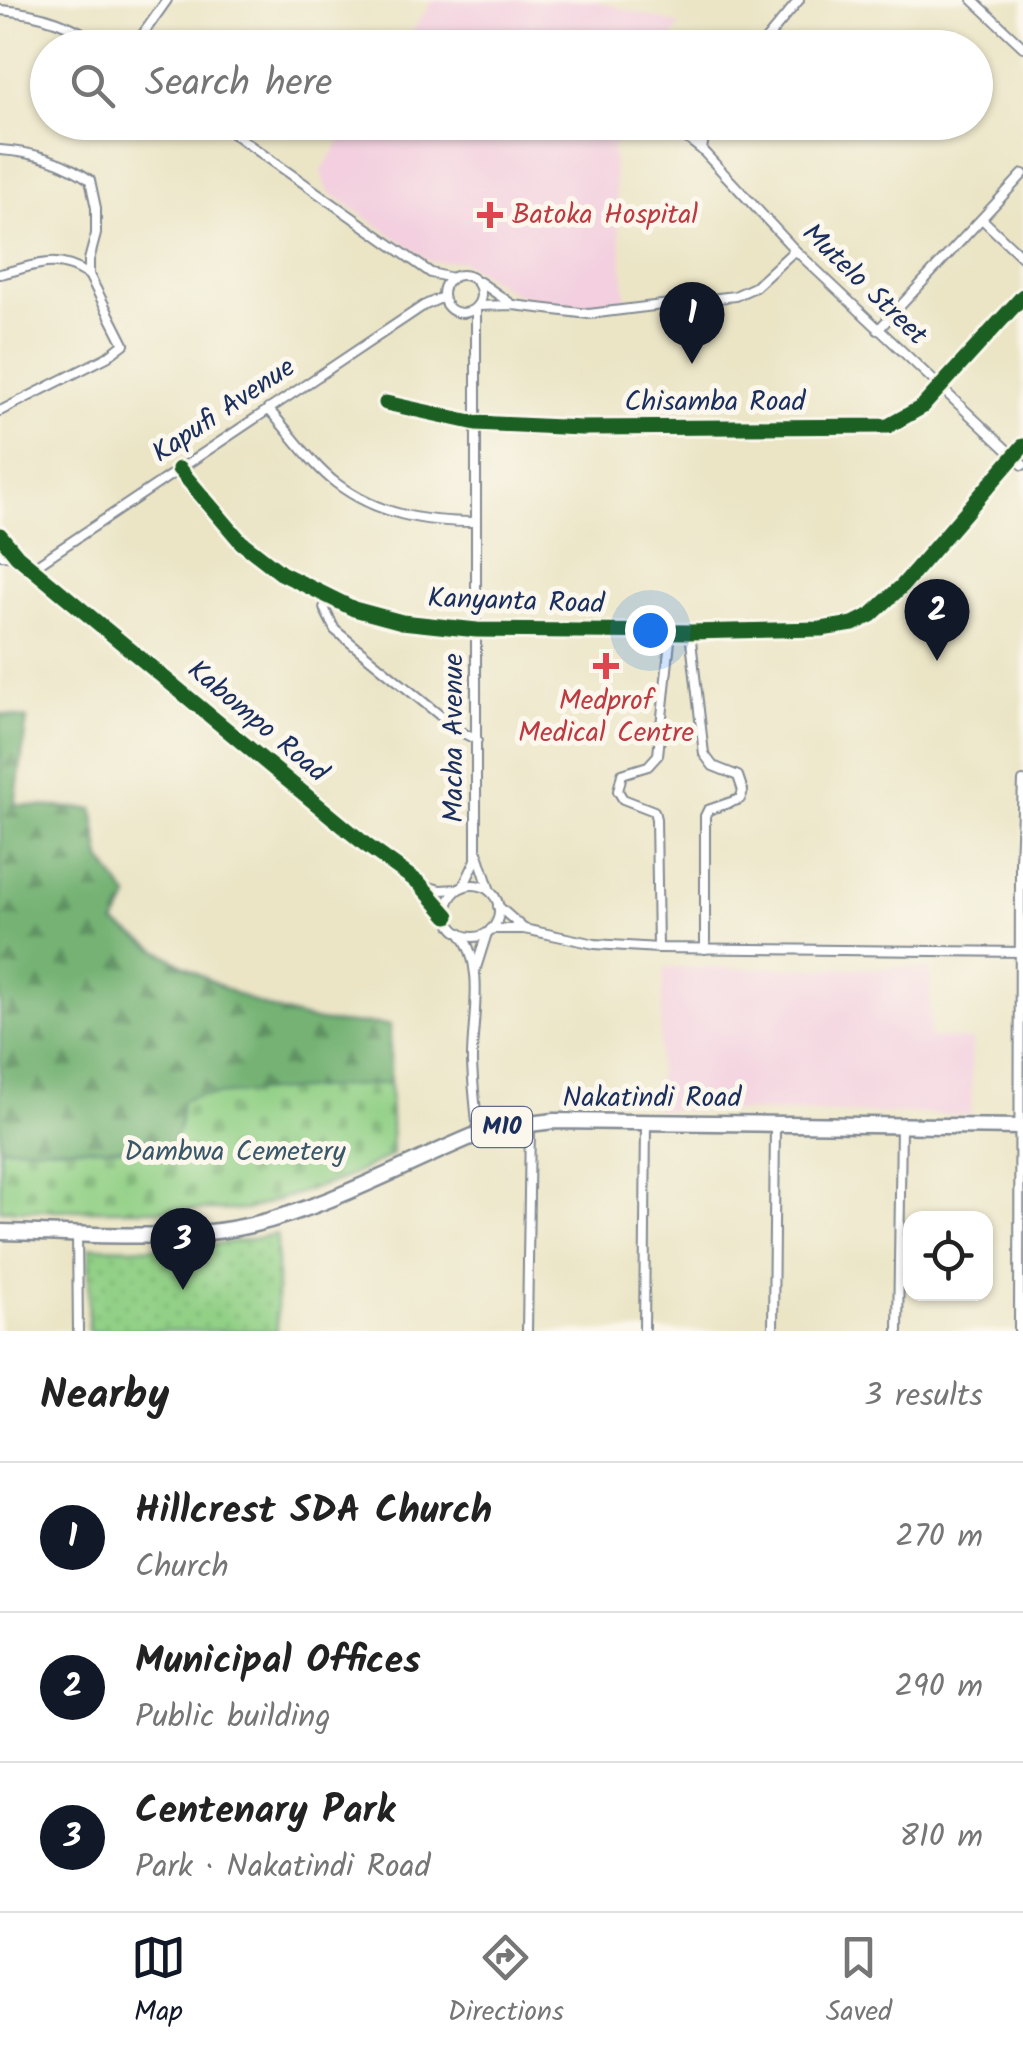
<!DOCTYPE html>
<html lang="en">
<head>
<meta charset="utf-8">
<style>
	body { margin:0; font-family:Kalam,sans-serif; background:#f6f6f6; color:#222 }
	.controls { position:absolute; right:30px; bottom:30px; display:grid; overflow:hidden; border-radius:20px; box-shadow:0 2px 8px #0004 }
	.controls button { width:90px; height:90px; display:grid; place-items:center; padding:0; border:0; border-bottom:2px solid #e0e0e0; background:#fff; color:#222; font:50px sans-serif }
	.you { position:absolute; left:650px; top:630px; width:35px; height:35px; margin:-25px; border:8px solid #fff; border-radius:50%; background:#1a73e8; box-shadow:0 0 0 15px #1a73e833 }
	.badge { display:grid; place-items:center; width:65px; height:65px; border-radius:50%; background:#111827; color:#fff; font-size:32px; font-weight:700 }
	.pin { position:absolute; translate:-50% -82px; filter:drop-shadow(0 2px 5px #0008) }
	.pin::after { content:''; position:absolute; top:52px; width:35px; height:30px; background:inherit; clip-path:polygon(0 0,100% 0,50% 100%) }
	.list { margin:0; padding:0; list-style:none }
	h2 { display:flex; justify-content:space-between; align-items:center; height:130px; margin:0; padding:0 40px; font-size:42px }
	h2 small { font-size:32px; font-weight:400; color:#767676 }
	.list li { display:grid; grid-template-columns:65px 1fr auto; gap:30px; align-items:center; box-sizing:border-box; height:150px; padding:0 40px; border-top:2px solid #e0e0e0 }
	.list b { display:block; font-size:38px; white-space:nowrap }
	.list p { margin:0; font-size:32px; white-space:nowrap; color:#767676 }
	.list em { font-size:32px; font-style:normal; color:#767676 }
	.icon { flex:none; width:55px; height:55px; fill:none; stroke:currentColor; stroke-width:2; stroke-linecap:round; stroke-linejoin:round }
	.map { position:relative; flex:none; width:1023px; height:1331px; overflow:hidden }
	.search { position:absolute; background:#fff; box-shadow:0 2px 8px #0004; left:30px; right:30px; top:30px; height:110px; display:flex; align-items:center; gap:25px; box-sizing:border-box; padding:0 35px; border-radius:55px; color:#767676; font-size:38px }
	.sheet { height:580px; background:#fff }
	nav { display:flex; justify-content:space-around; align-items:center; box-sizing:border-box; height:140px; border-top:2px solid #e0e0e0; background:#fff; font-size:28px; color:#767676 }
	nav a { display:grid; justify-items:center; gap:5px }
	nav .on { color:#111827 }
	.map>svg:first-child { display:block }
	.built { fill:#f3cfdf }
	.grass { fill:url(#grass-dots); stroke:#568072; stroke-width:2.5 }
	.forest { fill:url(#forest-firs); stroke:#487068; stroke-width:2.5 }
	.cemetery { fill:url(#cemetery-stones); stroke:#568072; stroke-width:2.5 }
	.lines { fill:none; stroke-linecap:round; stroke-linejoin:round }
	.street-casing { stroke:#838a92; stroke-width:12 }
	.highway-casing { stroke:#838a92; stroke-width:19 }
	.street { stroke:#fff; stroke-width:8 }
	.highway { stroke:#fff; stroke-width:14 }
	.cycleway-casing { stroke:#fbf7ec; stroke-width:21 }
	.cycleway { stroke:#1b5e20; stroke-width:15 }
	.health-dot { fill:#e0444e; stroke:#fbf7ec; stroke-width:4 }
	.labels { text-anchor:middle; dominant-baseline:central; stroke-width:10; stroke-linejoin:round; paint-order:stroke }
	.shield { fill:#fbf7ec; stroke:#5e6b89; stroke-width:2.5 }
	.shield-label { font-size:25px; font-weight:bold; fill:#1b2f5e }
	.health-label { font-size:28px; fill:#be3a42; stroke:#fbf7ec; text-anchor:start }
	.street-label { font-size:28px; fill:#1b2f5e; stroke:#fbf7ec }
	.park-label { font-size:28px; fill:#395768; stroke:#fbf7ec }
</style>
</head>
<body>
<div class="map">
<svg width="1023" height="1331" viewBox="0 0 1023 1331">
	<defs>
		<pattern id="grass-dots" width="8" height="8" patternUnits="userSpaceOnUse" patternTransform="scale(2.5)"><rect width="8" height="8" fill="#92d086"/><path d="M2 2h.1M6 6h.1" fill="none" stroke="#7db376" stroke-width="1.8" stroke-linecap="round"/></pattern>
		<pattern id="forest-firs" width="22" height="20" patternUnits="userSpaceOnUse" patternTransform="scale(2.5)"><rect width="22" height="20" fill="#75b273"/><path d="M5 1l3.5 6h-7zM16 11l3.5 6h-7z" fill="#5f9162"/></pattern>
		<pattern id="cemetery-stones" width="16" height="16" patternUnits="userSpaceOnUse" patternTransform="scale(2.5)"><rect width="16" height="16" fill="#92d086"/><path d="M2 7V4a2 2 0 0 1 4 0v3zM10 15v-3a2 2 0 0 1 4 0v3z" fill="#7db376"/></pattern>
	</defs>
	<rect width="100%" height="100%" fill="#fbf7ec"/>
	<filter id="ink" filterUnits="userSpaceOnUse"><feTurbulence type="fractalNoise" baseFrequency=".01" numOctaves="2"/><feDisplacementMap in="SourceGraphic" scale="20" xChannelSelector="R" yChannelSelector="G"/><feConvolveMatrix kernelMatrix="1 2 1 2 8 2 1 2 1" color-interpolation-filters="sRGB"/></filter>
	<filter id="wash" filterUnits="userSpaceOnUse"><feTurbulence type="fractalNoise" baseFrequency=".0048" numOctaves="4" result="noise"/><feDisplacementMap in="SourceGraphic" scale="40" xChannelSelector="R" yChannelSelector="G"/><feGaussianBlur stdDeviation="2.25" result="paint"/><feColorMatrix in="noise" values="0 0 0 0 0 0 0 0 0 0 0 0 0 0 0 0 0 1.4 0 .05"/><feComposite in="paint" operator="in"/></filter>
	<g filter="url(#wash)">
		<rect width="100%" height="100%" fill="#ebe5c6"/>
		<g class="built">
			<path d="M 433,0 L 593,0 L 680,25 L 667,47 L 402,47 Z"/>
			<path d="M 353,123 L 626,123 L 612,148 L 626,302 L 587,306 L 544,302 L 516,294 L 461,261 L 431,262 L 328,191 L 321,171 Z"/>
			<path d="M 664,968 L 930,968 L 930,1038 L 972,1040 L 971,1115 L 656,1110 Z"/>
		</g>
		<path class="grass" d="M 277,1234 L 277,1331 L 88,1331 L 90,1247 C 153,1249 216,1248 277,1234 Z"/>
		<path class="forest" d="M 0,714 L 27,719 L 15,805 L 93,809 L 101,859 L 129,898 L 115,924 C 175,960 249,1011 320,1021 C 343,1025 366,1022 390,1025 L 390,1083 L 182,1102 L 180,1129 L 168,1149 L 0,1147 Z"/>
		<path class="cemetery" d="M 390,1083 L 392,1155 L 345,1178 L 246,1210 L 0,1210 L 0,1147 L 168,1149 L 179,1129 L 182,1101 L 196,1096 Z"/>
	</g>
	<g filter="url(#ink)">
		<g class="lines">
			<defs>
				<g id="street">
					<path d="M 973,0 L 1023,47"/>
					<path d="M 0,10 C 42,13 73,25 108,48"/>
					<path d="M 133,48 L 167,0"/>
					<path d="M 759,48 L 799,0"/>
					<path d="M 217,122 L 431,273 L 452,278"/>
					<path d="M 690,122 L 679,132 L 702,150 L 795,250 L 1023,465"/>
					<path d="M 0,150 C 33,152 63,161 90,180 L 96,208 L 96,234 L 89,260 L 89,275 L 124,344 L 107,357 L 0,411"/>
					<path d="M 702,150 L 706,122"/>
					<path d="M 982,219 L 1023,258"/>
					<path d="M 0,274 C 36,266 54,253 89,275"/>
					<circle cx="462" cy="294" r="19"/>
					<path d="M 480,282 L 513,305"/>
					<path d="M 478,306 L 513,305 L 589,314 L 735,296 L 755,287 L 795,250"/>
					<path d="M 878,330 L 1023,174"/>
					<path d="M 386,403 L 476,423 L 581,428 L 888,426 L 922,407 L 1023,296"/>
					<path d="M 268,409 C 289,431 312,465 336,483 C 378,515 425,522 476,522"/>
					<path d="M 179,469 L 241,542 L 281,573 L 354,609 L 402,622 L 477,630 L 690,632 L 821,629 L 853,624 L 871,615 L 902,586 L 1023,446"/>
					<path d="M 0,535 L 17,556 L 366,845 L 419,883 L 448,916"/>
					<path d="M 0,555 L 17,556"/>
					<path d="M 32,568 L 423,306 L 443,297"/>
					<path d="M 329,597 L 324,608 L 335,630 L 459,731 L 477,740"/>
					<path d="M 690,632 L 704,754 L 713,766 L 738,776 L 743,791 L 740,799 L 708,810 L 705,816 L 705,949"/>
					<path d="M 478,854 L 490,891"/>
					<path d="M 423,885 L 440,890 L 458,889"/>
					<circle cx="473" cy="911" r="26"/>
					<path d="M 463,887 L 476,860 L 476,308"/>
					<path d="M 498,906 L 524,929"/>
					<path d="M 491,929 L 524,929 L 595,944 L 658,948 L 1023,952"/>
					<path d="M 460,933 C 487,967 471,1022 472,1063 C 473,1087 476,1110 478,1134"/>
					<path d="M 658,948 L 656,819 L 654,811 L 623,799 L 618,791 L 622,774 L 648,766 L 658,755 L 671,631"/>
					<path d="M 476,968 L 487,933"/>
					<path d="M 77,1233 L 78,1331"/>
					<path d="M 527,1331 L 530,1124"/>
					<path d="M 644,1331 L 646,1122"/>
					<path d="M 773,1331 L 775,1124"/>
					<path d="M 898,1331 L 901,1126"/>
					<path d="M 1019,1331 L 1020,863 L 1023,781"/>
				</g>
				<path id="highway" d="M 0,1232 C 80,1233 174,1243 251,1225 C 328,1207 405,1164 478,1134 L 504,1127 L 554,1121 L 1023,1127"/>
			</defs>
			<use href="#street" class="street-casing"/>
			<use href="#highway" class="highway-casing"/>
			<use href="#street" class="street"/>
			<use href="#highway" class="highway"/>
			<defs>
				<g id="cycleway">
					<path d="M 386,403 L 476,423 L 581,428 L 888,426 L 922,407 L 1023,296"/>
					<path d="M 179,469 L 241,542 L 281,573 L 354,609 L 402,622 L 477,630 L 690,632 L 821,629 L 853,624 L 871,615 L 902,586 L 1023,446"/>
					<path d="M 0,535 L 17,556 L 366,845 L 419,883 L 448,916"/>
				</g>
			</defs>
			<use href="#cycleway" class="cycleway-casing"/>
			<use href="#cycleway" class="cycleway"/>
		</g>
	</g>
	<g class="health-dot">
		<path d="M485 200h10v10h10v10h-10v10h-10v-10h-10v-10h10z"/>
		<path d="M601 651h10v10h10v10h-10v10h-10v-10h-10v-10h10z"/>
	</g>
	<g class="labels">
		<rect class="shield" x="472" y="1107" width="60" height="40" rx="8"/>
		<g class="shield-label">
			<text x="502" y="1127">M10</text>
		</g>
		<g class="health-label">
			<text x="512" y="215">Batoka Hospital</text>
			<text x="606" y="701" text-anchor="middle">Medprof<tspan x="606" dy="32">Medical Centre</tspan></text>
		</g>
		<g class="street-label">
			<text transform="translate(864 285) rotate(44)">Mutelo Street</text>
			<text x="715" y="402">Chisamba Road</text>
			<text transform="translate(224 411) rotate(-34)">Kapufi Avenue</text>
			<text transform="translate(516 602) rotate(2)">Kanyanta Road</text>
			<text transform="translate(257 722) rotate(40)">Kabompo Road</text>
			<text transform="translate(454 738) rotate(-90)">Macha Avenue</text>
			<text x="652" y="1098">Nakatindi Road</text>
		</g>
		<g class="park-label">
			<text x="235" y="1152">Dambwa Cemetery</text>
		</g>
	</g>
</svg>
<div class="controls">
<button><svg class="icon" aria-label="locate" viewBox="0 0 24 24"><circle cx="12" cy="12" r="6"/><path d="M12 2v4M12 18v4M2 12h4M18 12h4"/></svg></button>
</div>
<div class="you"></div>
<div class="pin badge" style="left:692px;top:364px">1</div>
<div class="pin badge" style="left:937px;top:661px">2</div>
<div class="pin badge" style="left:183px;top:1290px">3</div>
<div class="search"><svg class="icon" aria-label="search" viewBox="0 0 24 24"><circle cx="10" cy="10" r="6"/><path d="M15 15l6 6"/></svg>Search here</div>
</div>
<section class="sheet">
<h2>Nearby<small>3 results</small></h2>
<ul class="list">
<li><span class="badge">1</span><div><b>Hillcrest SDA Church</b><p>Church</p></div><em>270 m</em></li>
<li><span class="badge">2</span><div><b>Municipal Offices</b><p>Public building</p></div><em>290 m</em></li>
<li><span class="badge">3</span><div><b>Centenary Park</b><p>Park · Nakatindi Road</p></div><em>810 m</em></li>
</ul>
</section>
<nav>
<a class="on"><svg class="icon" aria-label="map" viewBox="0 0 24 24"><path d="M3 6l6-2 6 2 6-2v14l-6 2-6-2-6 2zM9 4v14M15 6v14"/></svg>Map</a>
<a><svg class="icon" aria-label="directions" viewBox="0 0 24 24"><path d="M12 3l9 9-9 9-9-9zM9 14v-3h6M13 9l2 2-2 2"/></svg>Directions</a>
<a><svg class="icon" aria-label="saved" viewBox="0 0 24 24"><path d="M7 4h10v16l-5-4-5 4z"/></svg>Saved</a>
</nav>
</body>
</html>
